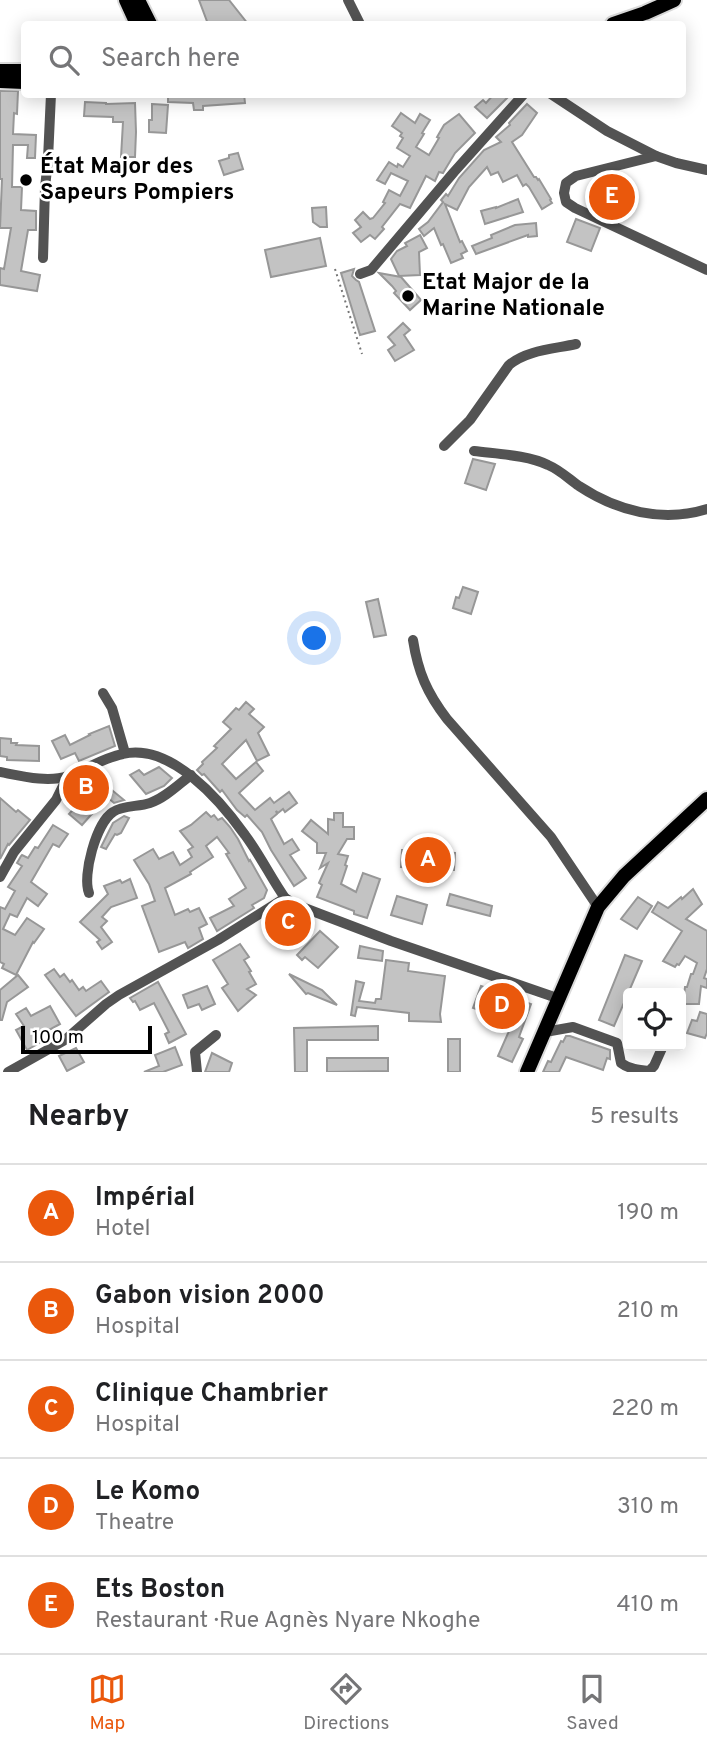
<!DOCTYPE html>
<html lang="en">
<head>
<meta charset="utf-8">
<style>
	body { margin:0; font-family:Overpass,sans-serif; background:#f2f2f2; color:#202124 }
	.controls { position:absolute; right:21px; bottom:21px; display:grid; overflow:hidden; border-radius:7px; box-shadow:0 4px 18px #0003 }
	.controls button { width:63px; height:63px; display:grid; place-items:center; padding:0; border:0; border-bottom:2px solid #e0e0e0; background:#fff; color:#202124; font:35px sans-serif }
	.scale { position:absolute; left:21px; bottom:18px; width:131px; box-sizing:border-box; padding-left:7px; border:4px solid #000; border-top:0; font-size:19px; line-height:24px; white-space:nowrap; color:#000; -webkit-text-stroke:5px #fff; paint-order:stroke }
	.you { position:absolute; left:315px; top:639px; width:24px; height:24px; margin:-18px; border:5px solid #fff; border-radius:50%; background:#1a73e8; box-shadow:0 0 0 10px #1a73e833 }
	.badge { display:grid; place-items:center; width:46px; height:46px; border-radius:50%; background:#ea580c; color:#fff; font-size:23px; font-weight:700 }
	.pin { position:absolute; translate:-50% -50%; border:4px solid #fff; box-shadow:0 2px 7px #0006 }
	.list { margin:0; padding:0; list-style:none }
	h2 { display:flex; justify-content:space-between; align-items:center; height:91px; margin:0; padding:0 28px; font-size:30px }
	h2 small { font-size:23px; font-weight:400; color:#757577 }
	.list li { display:grid; grid-template-columns:46px 1fr auto; gap:21px; align-items:center; box-sizing:border-box; height:98px; padding:0 28px; border-top:2px solid #e0e0e0 }
	.list b { display:block; font-size:26px; white-space:nowrap }
	.list p { margin:0; font-size:23px; white-space:nowrap; color:#757577 }
	.list em { font-size:23px; font-style:normal; color:#757577 }
	.icon { flex:none; width:38px; height:38px; fill:none; stroke:currentColor; stroke-width:2; stroke-linecap:round; stroke-linejoin:round }
	.map { position:relative; flex:none; width:707px; height:1072px; overflow:hidden }
	.search { position:absolute; background:#fff; box-shadow:0 4px 18px #0003; left:21px; right:21px; top:21px; height:77px; display:flex; align-items:center; gap:18px; box-sizing:border-box; padding:0 24px; border-radius:7px; color:#757577; font-size:26px }
	.sheet { height:581px; background:#fff }
	nav { display:flex; justify-content:space-around; align-items:center; box-sizing:border-box; height:98px; border-top:2px solid #e0e0e0; background:#fff; font-size:19px; color:#757577 }
	nav a { display:grid; justify-items:center; gap:4px }
	nav .on { color:#ea580c }
	.map>svg:first-child { display:block }
	.building { fill:#c3c3c3; stroke:#979797; stroke-width:2 }
	.lines { fill:none; stroke-linecap:round; stroke-linejoin:round }
	.major-casing { stroke:#dbdbdb; stroke-width:18 }
	.path { stroke:#757575; stroke-width:2; stroke-dasharray:2 3.5; stroke-linecap:butt }
	.minor { stroke:#535353; stroke-width:10 }
	.major { stroke:#000; stroke-width:14 }
	.poi-dot { fill:#000; stroke:#fff; stroke-width:2.5 }
	.labels { text-anchor:middle; dominant-baseline:central; stroke-width:5; stroke-linejoin:round; paint-order:stroke }
	.poi-label { font-size:23px; font-weight:bold; fill:#000; stroke:#fff; text-anchor:start }
</style>
</head>
<body>
<div class="map">
<svg width="707" height="1072" viewBox="0 0 707 1072">
	<rect width="100%" height="100%" fill="#fff"/>
	<g class="building">
		<path d="M 199,0 L 229,0 L 248,24 L 208,24 Z"/>
		<path d="M 0,91 L 18,91 L 17,114 L 14,113 L 13,134 L 36,135 L 35,158 L 27,158 L 28,145 L 13,145 L 12,187 L 22,187 L 21,210 L 36,211 L 36,230 L 28,230 L 21,271 L 40,275 L 37,291 L 0,285 L 0,268 L 4,269 L 11,228 L 0,228 L 2,179 L 0,179 Z"/>
		<path d="M 244,94 L 245,103 L 203,106 L 203,110 L 194,110 L 193,103 L 168,102 L 168,95 Z"/>
		<path d="M 494,94 L 511,94 L 487,118 L 475,107 L 483,100 L 486,103 Z"/>
		<path d="M 85,102 L 106,103 L 106,104 L 135,103 L 136,132 L 135,157 L 121,157 L 123,122 L 113,122 L 113,117 L 84,116 Z"/>
		<path d="M 152,104 L 168,105 L 166,133 L 149,132 L 149,120 L 152,120 Z"/>
		<path d="M 527,104 L 537,113 L 522,135 L 512,142 L 534,177 L 536,177 L 538,180 L 539,179 L 551,199 L 550,200 L 552,203 L 542,209 L 529,187 L 526,184 L 523,186 L 517,175 L 503,182 L 498,172 L 491,175 L 487,167 L 469,187 L 457,210 L 445,204 L 460,242 L 462,241 L 467,251 L 461,254 L 463,258 L 451,263 L 443,244 L 441,245 L 434,228 L 424,236 L 419,229 L 428,222 L 443,202 L 441,200 L 446,194 L 448,196 L 459,178 L 484,150 L 501,142 L 496,137 L 510,125 L 509,123 Z"/>
		<path d="M 401,113 L 415,123 L 420,114 L 430,120 L 422,133 L 424,134 L 416,147 L 429,155 L 439,138 L 437,137 L 444,125 L 459,114 L 475,133 L 455,153 L 443,173 L 439,172 L 435,181 L 426,176 L 410,208 L 400,204 L 382,227 L 384,229 L 375,239 L 370,235 L 361,242 L 353,233 L 361,227 L 355,220 L 363,212 L 370,219 L 373,218 L 385,203 L 383,202 L 389,190 L 400,196 L 408,181 L 391,173 L 385,184 L 377,180 L 389,162 L 397,167 L 398,164 L 403,167 L 410,156 L 397,148 L 403,138 L 400,136 L 402,133 L 392,126 Z"/>
		<path d="M 238,153 L 243,169 L 224,175 L 219,161 L 229,158 L 229,155 Z"/>
		<path d="M 518,199 L 523,212 L 485,224 L 481,211 L 496,207 L 496,208 Z"/>
		<path d="M 326,207 L 327,227 L 320,227 L 313,222 L 312,208 Z"/>
		<path d="M 576,219 L 600,228 L 591,251 L 567,242 Z"/>
		<path d="M 536,223 L 537,236 L 528,237 L 528,235 L 476,254 L 472,246 L 492,238 L 491,235 L 515,225 Z"/>
		<path d="M 420,235 L 427,248 L 419,252 L 420,275 L 399,276 L 391,259 L 397,251 L 407,246 L 405,243 Z"/>
		<path d="M 320,238 L 326,266 L 271,277 L 265,250 Z"/>
		<path d="M 354,269 L 352,276 L 356,280 L 359,282 L 375,331 L 360,335 L 341,273 Z"/>
		<path d="M 379,273 L 401,277 L 421,300 L 410,310 L 394,293 L 396,291 L 392,286 Z"/>
		<path d="M 403,323 L 410,330 L 404,335 L 414,350 L 395,361 L 388,350 L 395,345 L 388,337 Z"/>
		<path d="M 473,459 L 495,464 L 486,490 L 465,483 Z"/>
		<path d="M 463,587 L 478,592 L 471,614 L 453,608 L 456,597 L 459,598 Z"/>
		<path d="M 378,599 L 386,635 L 374,637 L 366,602 Z"/>
		<path d="M 246,702 L 254,709 L 249,714 L 264,727 L 258,733 L 269,755 L 257,761 L 246,740 L 222,764 L 236,779 L 256,762 L 263,771 L 239,793 L 255,810 L 270,798 L 274,803 L 289,792 L 297,803 L 285,812 L 283,809 L 278,813 L 276,811 L 277,814 L 271,819 L 284,844 L 292,839 L 299,850 L 290,855 L 306,878 L 294,886 L 271,850 L 262,832 L 247,815 L 245,817 L 237,810 L 222,790 L 220,792 L 204,774 L 202,775 L 197,770 L 203,764 L 202,762 L 217,748 L 214,746 L 231,729 L 223,722 L 236,708 L 239,710 Z"/>
		<path d="M 109,726 L 115,746 L 79,761 L 75,753 L 61,759 L 52,741 L 65,735 L 70,745 L 90,735 L 89,734 Z"/>
		<path d="M 0,738 L 11,739 L 11,743 L 17,743 L 16,745 L 39,746 L 39,761 L 7,760 L 7,757 L 0,756 Z"/>
		<path d="M 159,767 L 172,778 L 164,786 L 146,794 L 130,775 L 139,770 L 144,775 Z"/>
		<path d="M 100,770 L 106,778 L 102,782 L 124,800 L 114,803 L 107,797 L 82,825 L 69,814 L 95,786 L 87,777 Z"/>
		<path d="M 0,798 L 16,812 L 18,810 L 30,820 L 9,845 L 8,844 L 0,859 Z"/>
		<path d="M 206,812 L 211,817 L 214,815 L 218,820 L 222,818 L 230,827 L 238,839 L 249,861 L 250,860 L 267,890 L 264,898 L 252,905 L 254,908 L 217,931 L 210,918 L 234,906 L 229,899 L 246,888 L 226,854 L 229,853 L 217,837 L 206,846 L 213,857 L 190,872 L 191,874 L 165,888 L 175,915 L 188,909 L 190,912 L 199,908 L 207,924 L 199,928 L 203,939 L 188,948 L 185,942 L 159,952 L 142,906 L 155,901 L 149,884 L 134,860 L 153,849 L 159,859 L 173,852 L 180,865 L 192,857 L 188,850 L 193,847 L 180,831 L 191,825 Z"/>
		<path d="M 334,813 L 343,813 L 343,827 L 354,827 L 354,839 L 347,839 L 338,854 L 348,856 L 345,865 L 347,866 L 341,884 L 356,892 L 363,873 L 380,879 L 367,918 L 354,914 L 354,911 L 317,897 L 322,885 L 319,883 L 328,863 L 320,868 L 326,853 L 317,853 L 317,843 L 302,831 L 311,820 L 328,834 L 328,819 L 334,820 Z"/>
		<path d="M 124,816 L 129,818 L 121,833 L 117,835 L 115,834 L 106,849 L 101,847 L 113,823 Z"/>
		<path d="M 53,825 L 68,834 L 59,847 L 53,844 L 31,882 L 47,894 L 38,906 L 27,898 L 17,917 L 10,914 L 3,929 L 15,935 L 27,918 L 44,929 L 34,943 L 33,942 L 16,975 L 2,968 L 4,964 L 0,962 L 0,907 L 5,909 L 15,891 L 8,887 L 22,866 L 17,863 L 21,856 L 22,855 L 28,858 L 35,847 L 38,848 Z"/>
		<path d="M 402,850 L 455,853 L 454,870 L 401,867 Z"/>
		<path d="M 130,879 L 137,898 L 111,907 L 102,917 L 107,921 L 101,927 L 112,942 L 102,949 L 97,942 L 100,940 L 80,922 L 108,894 L 104,886 L 120,880 L 122,883 Z"/>
		<path d="M 693,889 L 702,904 L 686,919 L 707,931 L 707,969 L 704,978 L 707,979 L 707,988 L 701,986 L 699,1004 L 683,1004 L 685,987 L 687,987 L 691,974 L 693,974 L 697,963 L 685,956 L 679,965 L 677,964 L 675,967 L 663,961 L 682,931 L 652,912 L 658,902 L 668,908 L 681,897 L 682,899 Z"/>
		<path d="M 450,894 L 492,906 L 490,916 L 447,905 Z"/>
		<path d="M 397,896 L 427,905 L 422,924 L 391,915 Z"/>
		<path d="M 638,897 L 652,906 L 637,929 L 621,919 Z"/>
		<path d="M 283,909 L 286,913 L 288,911 L 303,926 L 290,939 L 275,924 L 276,923 L 272,918 Z"/>
		<path d="M 320,931 L 338,947 L 318,968 L 305,957 L 302,960 L 297,955 Z"/>
		<path d="M 240,944 L 249,957 L 244,960 L 251,971 L 249,972 L 256,984 L 247,989 L 256,995 L 238,1011 L 222,988 L 228,984 L 213,960 Z"/>
		<path d="M 360,946 L 383,951 L 382,961 L 358,958 Z"/>
		<path d="M 625,955 L 642,961 L 614,1026 L 599,1020 Z"/>
		<path d="M 386,960 L 409,963 L 408,971 L 445,976 L 440,1014 L 441,1022 L 409,1021 L 409,1013 L 357,1007 L 355,1016 L 351,1015 L 356,981 L 364,983 L 359,1001 L 375,1003 L 376,999 L 381,999 Z"/>
		<path d="M 54,969 L 60,977 L 64,974 L 70,982 L 72,980 L 79,990 L 83,987 L 86,991 L 101,981 L 109,992 L 76,1016 L 45,975 Z"/>
		<path d="M 289,974 L 322,990 L 337,1005 L 308,993 L 306,994 Z"/>
		<path d="M 18,975 L 28,987 L 7,1002 L 2,1020 L 0,1020 L 0,990 Z"/>
		<path d="M 158,982 L 186,1034 L 169,1043 L 165,1034 L 169,1032 L 154,1003 L 140,1010 L 135,1001 L 133,1002 L 130,998 Z"/>
		<path d="M 207,986 L 215,1004 L 202,1010 L 199,1004 L 188,1008 L 183,995 Z"/>
		<path d="M 481,986 L 531,1004 L 519,1037 L 523,1039 L 512,1062 L 498,1056 L 513,1022 L 473,1008 Z"/>
		<path d="M 50,1006 L 60,1024 L 38,1036 L 41,1042 L 27,1050 L 16,1030 L 24,1026 L 16,1014 L 26,1008 L 31,1016 Z"/>
		<path d="M 700,1012 L 707,1014 L 707,1033 L 705,1038 L 687,1033 L 692,1020 L 697,1021 Z"/>
		<path d="M 378,1026 L 378,1040 L 307,1040 L 307,1072 L 295,1072 L 294,1028 Z"/>
		<path d="M 566,1036 L 570,1036 L 610,1050 L 610,1059 L 607,1058 L 603,1070 L 566,1057 L 559,1072 L 543,1072 L 548,1061 L 551,1062 L 561,1041 L 563,1042 Z"/>
		<rect x="448" y="1039" width="12" height="33"/>
		<path d="M 175,1047 L 182,1065 L 163,1072 L 144,1072 L 159,1066 L 155,1055 Z"/>
		<path d="M 76,1048 L 84,1062 L 67,1071 L 59,1056 Z"/>
		<path d="M 212,1053 L 232,1063 L 229,1072 L 205,1072 Z"/>
		<path d="M 327,1058 L 388,1058 L 388,1071 L 327,1072 Z"/>
	</g>
	<g class="lines">
		<defs>
			<g id="major">
				<path d="M 126,0 L 137,24"/>
				<path d="M 138,0 L 150,24"/>
				<path d="M 613,24 L 645,13 L 674,0"/>
				<path d="M 0,71 L 24,71"/>
				<path d="M 0,81 L 24,82"/>
				<path d="M 527,1072 L 598,907 L 624,876 L 707,799"/>
			</g>
		</defs>
		<use href="#major" class="major-casing"/>
		<path class="path" d="M 335,269 L 362,354"/>
		<g class="minor">
			<path d="M 348,0 L 360,24"/>
			<path d="M 551,94 L 607,131 L 656,156 L 676,163 L 707,170"/>
			<path d="M 656,156 L 576,176 L 566,183 L 564,193 L 566,202 L 575,208 L 707,270"/>
			<path d="M 43,258 L 45,188 L 48,159 L 51,94"/>
			<path d="M 360,274 L 371,270 L 454,172 L 524,94"/>
			<path d="M 444,446 L 470,420 L 509,365 C 527,350 554,349 576,344"/>
			<path d="M 474,451 C 497,454 528,455 548,465 C 560,470 569,479 579,486 C 617,511 662,523 707,509"/>
			<path d="M 413,640 C 418,672 427,693 447,719 L 551,837 L 598,907"/>
			<path d="M 103,693 L 112,708 L 125,753"/>
			<path d="M 0,772 C 21,776 48,783 68,776 C 87,769 103,758 123,754 C 171,743 220,800 245,835 C 260,855 271,878 285,898 L 294,904 L 391,941 L 560,999"/>
			<path d="M 0,877 L 14,852 L 56,800 L 68,776"/>
			<path d="M 89,893 C 82,876 96,823 113,812 C 123,805 138,807 150,803 C 165,798 178,785 191,775"/>
			<path d="M 545,1032 L 573,1027 L 617,1043 L 621,1063 C 629,1069 639,1070 649,1071 L 654,1066 L 663,1046"/>
			<path d="M 8,1072 L 65,1040 L 106,1004 L 119,995 L 218,940 L 285,898"/>
			<path d="M 197,1072 L 195,1052 L 216,1035"/>
		</g>
		<use href="#major" class="major"/>
	</g>
	<g class="poi-dot">
		<circle cx="26" cy="180" r="7"/>
		<circle cx="408" cy="296" r="7"/>
	</g>
	<g class="labels">
		<g class="poi-label">
			<text x="40" y="167">État Major des<tspan x="40" dy="26">Sapeurs Pompiers</tspan></text>
			<text x="422" y="283">Etat Major de la<tspan x="422" dy="26">Marine Nationale</tspan></text>
		</g>
	</g>
</svg>
<div class="controls">
<button><svg class="icon" aria-label="locate" viewBox="0 0 24 24"><circle cx="12" cy="12" r="6"/><path d="M12 2v4M12 18v4M2 12h4M18 12h4"/></svg></button>
</div>
<div class="scale">100 m</div>
<div class="you"></div>
<div class="pin badge" style="left:428px;top:860px">A</div>
<div class="pin badge" style="left:86px;top:788px">B</div>
<div class="pin badge" style="left:288px;top:923px">C</div>
<div class="pin badge" style="left:502px;top:1006px">D</div>
<div class="pin badge" style="left:612px;top:197px">E</div>
<div class="search"><svg class="icon" aria-label="search" viewBox="0 0 24 24"><circle cx="10" cy="10" r="6"/><path d="M15 15l6 6"/></svg>Search here</div>
</div>
<section class="sheet">
<h2>Nearby<small>5 results</small></h2>
<ul class="list">
<li><span class="badge">A</span><div><b>Impérial</b><p>Hotel</p></div><em>190 m</em></li>
<li><span class="badge">B</span><div><b>Gabon vision 2000</b><p>Hospital</p></div><em>210 m</em></li>
<li><span class="badge">C</span><div><b>Clinique Chambrier</b><p>Hospital</p></div><em>220 m</em></li>
<li><span class="badge">D</span><div><b>Le Komo</b><p>Theatre</p></div><em>310 m</em></li>
<li><span class="badge">E</span><div><b>Ets Boston</b><p>Restaurant · Rue Agnès Nyare Nkoghe</p></div><em>410 m</em></li>
</ul>
</section>
<nav>
<a class="on"><svg class="icon" aria-label="map" viewBox="0 0 24 24"><path d="M3 6l6-2 6 2 6-2v14l-6 2-6-2-6 2zM9 4v14M15 6v14"/></svg>Map</a>
<a><svg class="icon" aria-label="directions" viewBox="0 0 24 24"><path d="M12 3l9 9-9 9-9-9zM9 14v-3h6M13 9l2 2-2 2"/></svg>Directions</a>
<a><svg class="icon" aria-label="saved" viewBox="0 0 24 24"><path d="M7 4h10v16l-5-4-5 4z"/></svg>Saved</a>
</nav>
</body>
</html>
